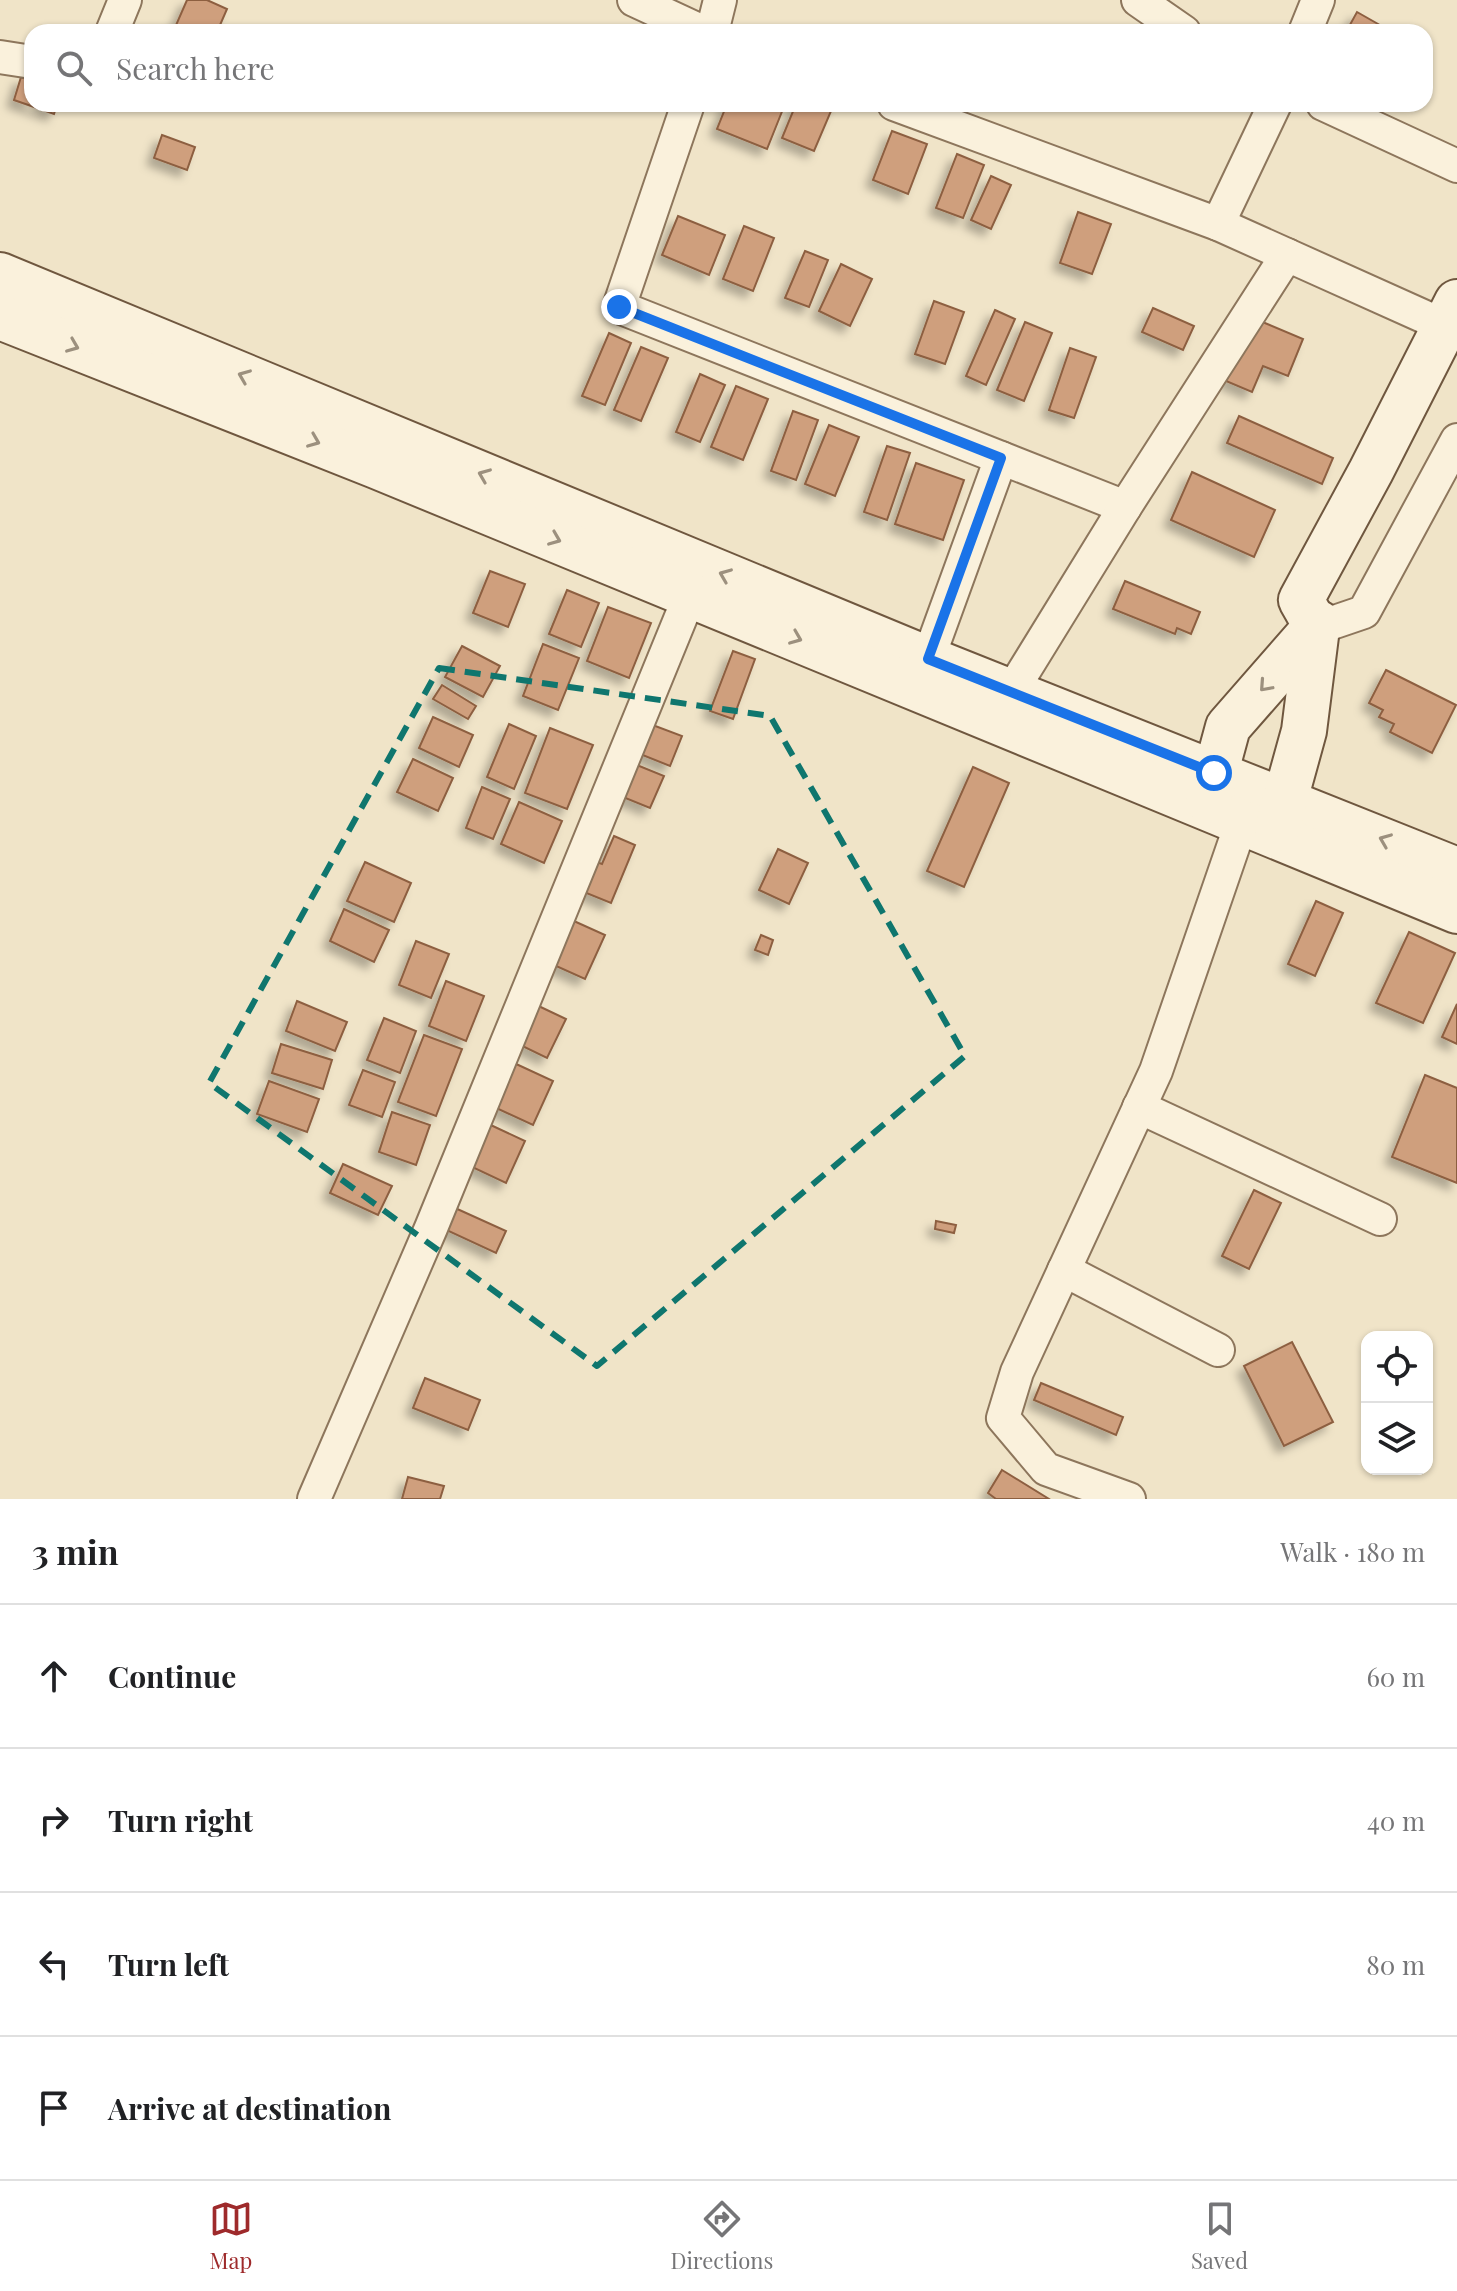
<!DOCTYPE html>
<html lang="en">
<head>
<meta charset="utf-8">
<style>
	body { margin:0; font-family:"Playfair Display",serif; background:#f6f6f6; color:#202124 }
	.controls { position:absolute; right:24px; bottom:24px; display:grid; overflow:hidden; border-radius:16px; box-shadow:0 2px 6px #0004 }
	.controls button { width:72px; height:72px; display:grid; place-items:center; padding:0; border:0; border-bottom:2px solid #e0e0e0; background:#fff; color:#202124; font:40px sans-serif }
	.stop { position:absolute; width:24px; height:24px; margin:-18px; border:6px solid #1a73e8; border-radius:50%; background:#fff }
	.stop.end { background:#1a73e8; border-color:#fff; box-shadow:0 2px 8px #0008 }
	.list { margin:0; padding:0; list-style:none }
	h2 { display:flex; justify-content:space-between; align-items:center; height:104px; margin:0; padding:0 32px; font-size:34px }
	h2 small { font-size:26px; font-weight:400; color:#757577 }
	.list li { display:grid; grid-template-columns:52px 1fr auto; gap:24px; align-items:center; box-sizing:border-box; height:144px; padding:0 32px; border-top:2px solid #e0e0e0 }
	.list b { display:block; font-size:30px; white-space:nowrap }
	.list em { font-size:26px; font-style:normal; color:#757577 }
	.icon { flex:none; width:44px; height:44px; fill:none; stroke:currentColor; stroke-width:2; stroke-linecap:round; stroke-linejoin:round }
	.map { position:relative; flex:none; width:1457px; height:1499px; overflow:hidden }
	.search { position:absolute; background:#fff; box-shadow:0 2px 6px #0004; left:24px; right:24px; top:24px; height:88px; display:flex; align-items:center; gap:20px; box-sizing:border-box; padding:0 28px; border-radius:24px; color:#757577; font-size:30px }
	.sheet { height:680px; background:#fff }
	nav { display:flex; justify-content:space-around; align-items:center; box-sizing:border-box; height:112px; border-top:2px solid #e0e0e0; background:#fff; font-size:22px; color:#757577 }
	nav a { display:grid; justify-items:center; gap:4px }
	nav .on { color:#9e2a2b }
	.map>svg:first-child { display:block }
	.building { fill:#cf9f7d; stroke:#8d5f41; stroke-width:2; filter:url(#shadow) }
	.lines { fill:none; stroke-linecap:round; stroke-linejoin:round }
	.street-casing { stroke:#8d765c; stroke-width:36 }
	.secondary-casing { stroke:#6f573f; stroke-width:48 }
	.street { stroke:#faf1dc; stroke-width:32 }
	.secondary { stroke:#faf1dc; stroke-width:44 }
	.oneway { stroke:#9c907e }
	.route { stroke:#1a73e8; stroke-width:10 }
	.marked { fill:none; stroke:#0f766e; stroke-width:6; stroke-dasharray:16 10; stroke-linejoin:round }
</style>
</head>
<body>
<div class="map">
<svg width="1457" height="1499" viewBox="0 0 1457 1499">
	<defs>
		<filter id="shadow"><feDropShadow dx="-7" dy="7" stdDeviation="4" flood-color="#0004"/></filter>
	</defs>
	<rect width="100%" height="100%" fill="#f0e4c8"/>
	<g class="building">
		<path d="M 187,0 L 207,0 L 227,9 L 217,32 L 173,32 Z"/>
		<path d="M 1357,12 L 1392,32 L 1346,32 Z"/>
		<path d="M 21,77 L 32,81 L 32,104 L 57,104 L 54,114 L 14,100 Z"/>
		<path d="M 727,104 L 785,104 L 767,149 L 717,129 Z"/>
		<path d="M 796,104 L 834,104 L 814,151 L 782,138 Z"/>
		<path d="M 892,131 L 927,144 L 908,194 L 873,180 Z"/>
		<path d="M 162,135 L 195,147 L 187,170 L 154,158 Z"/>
		<path d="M 957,154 L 984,165 L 963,218 L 936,208 Z"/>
		<path d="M 991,176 L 1011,185 L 991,229 L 971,220 Z"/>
		<path d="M 1078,212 L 1111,224 L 1092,274 L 1060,263 Z"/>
		<path d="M 678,216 L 725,235 L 709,275 L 662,255 Z"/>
		<path d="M 744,226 L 774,238 L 753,291 L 723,279 Z"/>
		<path d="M 805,251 L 828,260 L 809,307 L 785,298 Z"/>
		<path d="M 841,264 L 872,279 L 850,326 L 819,311 Z"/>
		<path d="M 934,301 L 964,312 L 945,364 L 915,354 Z"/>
		<path d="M 1153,308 L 1194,326 L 1183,350 L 1142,332 Z"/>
		<path d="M 995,310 L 1015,319 L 986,385 L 966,376 Z"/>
		<path d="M 1253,318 L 1303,339 L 1288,376 L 1263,366 L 1252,392 L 1226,381 Z"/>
		<path d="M 1025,322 L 1052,333 L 1024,401 L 997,390 Z"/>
		<path d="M 609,333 L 631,343 L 605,405 L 582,396 Z"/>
		<path d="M 641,347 L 668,358 L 641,421 L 614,410 Z"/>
		<path d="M 1070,348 L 1096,357 L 1074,418 L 1049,410 Z"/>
		<path d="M 700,374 L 725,385 L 700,442 L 676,432 Z"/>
		<path d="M 736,386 L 768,399 L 743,460 L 711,447 Z"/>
		<path d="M 793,411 L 818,420 L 796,480 L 771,471 Z"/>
		<path d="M 1239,416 L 1333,458 L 1322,484 L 1227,443 Z"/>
		<path d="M 829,425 L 859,437 L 835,496 L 805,484 Z"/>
		<path d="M 887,446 L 910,453 L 887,520 L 864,512 Z"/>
		<path d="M 916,463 L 964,480 L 943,540 L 895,524 Z"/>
		<path d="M 1192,472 L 1275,510 L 1254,557 L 1171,520 Z"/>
		<path d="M 490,571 L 525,584 L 508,627 L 473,613 Z"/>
		<path d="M 1125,581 L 1200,612 L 1191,634 L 1177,628 L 1175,634 L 1113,609 Z"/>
		<path d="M 567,590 L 599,603 L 581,647 L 549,634 Z"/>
		<path d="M 608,607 L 651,623 L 629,678 L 587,661 Z"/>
		<path d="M 543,644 L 579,658 L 558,710 L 523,696 Z"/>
		<path d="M 462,646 L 500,666 L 483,697 L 445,677 Z"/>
		<path d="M 733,651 L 755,659 L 733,719 L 710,711 Z"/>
		<path d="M 1386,670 L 1456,705 L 1432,753 L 1390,732 L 1394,724 L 1379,717 L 1383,710 L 1369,703 Z"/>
		<path d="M 442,685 L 476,706 L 468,719 L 433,699 Z"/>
		<path d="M 433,717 L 473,735 L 459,767 L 419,748 Z"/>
		<path d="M 642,721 L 682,736 L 670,766 L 630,750 Z"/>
		<path d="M 509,724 L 536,736 L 514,789 L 487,777 Z"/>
		<path d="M 550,728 L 593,745 L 567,809 L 525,793 Z"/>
		<path d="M 413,759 L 453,778 L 438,811 L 397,792 Z"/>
		<path d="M 627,761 L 664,776 L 650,808 L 613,793 Z"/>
		<path d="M 973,767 L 1009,783 L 964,887 L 927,871 Z"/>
		<path d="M 482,787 L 510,799 L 493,839 L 466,828 Z"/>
		<path d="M 519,802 L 562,821 L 544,863 L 501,844 Z"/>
		<path d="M 614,836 L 635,845 L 611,903 L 574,888 L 586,858 L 602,864 Z"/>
		<path d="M 778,849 L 808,863 L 789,904 L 759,890 Z"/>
		<path d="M 365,862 L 411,883 L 394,922 L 347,901 Z"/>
		<path d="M 1316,901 L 1343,913 L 1315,976 L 1288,964 Z"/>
		<path d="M 344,909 L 389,930 L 374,962 L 330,941 Z"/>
		<path d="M 565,917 L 605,935 L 585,979 L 545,961 Z"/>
		<path d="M 1409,932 L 1455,953 L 1423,1023 L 1376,1003 Z"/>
		<path d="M 761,935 L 773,940 L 768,955 L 755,950 Z"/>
		<path d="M 416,941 L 449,954 L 431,998 L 399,985 Z"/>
		<path d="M 446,981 L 484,996 L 466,1041 L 429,1026 Z"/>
		<path d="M 297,1001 L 347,1022 L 335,1051 L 286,1031 Z"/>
		<path d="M 528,1001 L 566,1019 L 547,1058 L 510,1040 Z"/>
		<path d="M 1457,1004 L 1457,1044 L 1442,1037 Z"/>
		<path d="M 384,1018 L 416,1031 L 400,1073 L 367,1060 Z"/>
		<path d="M 424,1035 L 462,1049 L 436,1116 L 398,1102 Z"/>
		<path d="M 281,1044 L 332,1060 L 323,1089 L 272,1073 Z"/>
		<path d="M 514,1063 L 553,1081 L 533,1125 L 494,1107 Z"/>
		<path d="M 363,1070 L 395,1082 L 382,1117 L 349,1105 Z"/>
		<path d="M 1425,1075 L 1457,1088 L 1457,1183 L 1392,1157 Z"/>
		<path d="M 269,1081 L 319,1099 L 307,1132 L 257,1114 Z"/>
		<path d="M 392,1112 L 430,1125 L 416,1165 L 379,1152 Z"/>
		<path d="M 480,1120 L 525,1141 L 506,1183 L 470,1166 Z"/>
		<path d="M 343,1164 L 392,1186 L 378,1215 L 330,1193 Z"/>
		<path d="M 1254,1190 L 1281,1203 L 1249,1269 L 1222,1256 Z"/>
		<path d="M 444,1203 L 506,1231 L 496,1253 L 442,1228 Z"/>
		<path d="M 936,1221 L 956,1225 L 954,1233 L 935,1229 Z"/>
		<path d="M 1292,1342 L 1333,1422 L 1284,1446 L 1244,1366 Z"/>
		<path d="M 425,1378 L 480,1400 L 468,1430 L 413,1408 Z"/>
		<path d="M 1041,1383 L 1123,1417 L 1116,1435 L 1034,1400 Z"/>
		<path d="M 1002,1470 L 1049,1499 L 996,1499 L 988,1493 Z"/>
		<path d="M 408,1477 L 444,1486 L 440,1499 L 402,1499 Z"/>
	</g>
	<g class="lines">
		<defs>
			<g id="street">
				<path d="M 634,0 L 703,32"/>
				<path d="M 1138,0 L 1184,32"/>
				<path d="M 112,32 L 125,0"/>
				<path d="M 712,32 L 720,0"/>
				<path d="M 1305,32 L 1318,0"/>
				<path d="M 0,57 L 32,62"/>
				<path d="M 688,104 L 619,307 L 1125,507"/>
				<path d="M 894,104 L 1218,224 L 1445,326"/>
				<path d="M 1323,104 L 1457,166"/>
				<path d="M 1218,224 L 1275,104"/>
				<path d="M 1317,628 L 1364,612 L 1457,440"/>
				<path d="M 928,659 L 1001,458"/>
				<path d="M 1011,692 L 1125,507 L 1287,255"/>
				<path d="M 1139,1107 L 1380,1219"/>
				<path d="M 1064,1270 L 1218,1350"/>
				<path d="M 314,1499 L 431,1228 L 690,595"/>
				<path d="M 1129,1499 L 1046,1469 L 1003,1418 L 1017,1372 L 1156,1071 L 1242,821"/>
			</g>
			<g id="secondary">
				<path d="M 0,275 L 928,659 L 1457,870"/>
				<path d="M 0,317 L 376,466 L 1457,911"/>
				<path d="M 1208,801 L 1228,727 L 1319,623"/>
				<path d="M 1277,829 L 1304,731 L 1317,628 L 1301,600 L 1371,471 L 1457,302"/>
			</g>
		</defs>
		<use href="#street" class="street-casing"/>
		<use href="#secondary" class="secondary-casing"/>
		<use href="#street" class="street"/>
		<use href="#secondary" class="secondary"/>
	</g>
	<defs><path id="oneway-chevron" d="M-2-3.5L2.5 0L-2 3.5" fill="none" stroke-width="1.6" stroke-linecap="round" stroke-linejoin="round" transform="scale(2)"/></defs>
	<g class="oneway">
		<use href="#oneway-chevron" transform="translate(73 346) rotate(22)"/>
		<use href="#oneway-chevron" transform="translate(244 376) rotate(-158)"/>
		<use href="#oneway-chevron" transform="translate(314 441) rotate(22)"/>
		<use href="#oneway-chevron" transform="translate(484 475) rotate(-158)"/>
		<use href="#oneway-chevron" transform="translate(555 539) rotate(22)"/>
		<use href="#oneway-chevron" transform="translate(725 575) rotate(-158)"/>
		<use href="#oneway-chevron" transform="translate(796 638) rotate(22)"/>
		<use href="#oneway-chevron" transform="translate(1265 686) rotate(132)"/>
		<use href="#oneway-chevron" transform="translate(1385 840) rotate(-158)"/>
	</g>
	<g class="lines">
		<path class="route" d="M 619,307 L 1001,458 L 928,659 L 1214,773"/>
	</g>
	<path class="marked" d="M 439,668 L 770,716 L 965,1056 L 597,1366 L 209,1083 Z"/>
</svg>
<div class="controls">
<button><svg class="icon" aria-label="locate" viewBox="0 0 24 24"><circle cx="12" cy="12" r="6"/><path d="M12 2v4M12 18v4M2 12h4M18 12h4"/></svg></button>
<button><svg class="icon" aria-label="layers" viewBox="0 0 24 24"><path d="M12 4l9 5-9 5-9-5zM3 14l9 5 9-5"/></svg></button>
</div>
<div class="stop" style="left:1214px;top:773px"></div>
<div class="stop end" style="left:619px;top:307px"></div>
<div class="search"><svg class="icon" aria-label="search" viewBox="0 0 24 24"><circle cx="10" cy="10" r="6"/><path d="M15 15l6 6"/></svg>Search here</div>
</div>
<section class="sheet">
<h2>3 min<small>Walk · 180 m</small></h2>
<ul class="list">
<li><svg class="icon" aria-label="ahead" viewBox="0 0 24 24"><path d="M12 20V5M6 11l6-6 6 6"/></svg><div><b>Continue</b></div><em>60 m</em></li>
<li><svg class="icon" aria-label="right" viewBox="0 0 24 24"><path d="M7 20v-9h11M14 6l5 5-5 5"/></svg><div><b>Turn right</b></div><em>40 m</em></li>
<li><svg class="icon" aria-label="left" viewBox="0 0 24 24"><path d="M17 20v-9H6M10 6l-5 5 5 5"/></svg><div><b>Turn left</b></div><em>80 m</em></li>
<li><svg class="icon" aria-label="arrive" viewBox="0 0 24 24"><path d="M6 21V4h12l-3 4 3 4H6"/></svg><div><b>Arrive at destination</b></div></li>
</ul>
</section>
<nav>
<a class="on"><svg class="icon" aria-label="map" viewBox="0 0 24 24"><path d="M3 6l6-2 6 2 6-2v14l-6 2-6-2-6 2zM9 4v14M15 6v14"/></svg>Map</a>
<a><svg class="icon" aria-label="directions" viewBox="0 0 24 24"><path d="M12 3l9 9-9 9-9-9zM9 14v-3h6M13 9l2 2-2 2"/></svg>Directions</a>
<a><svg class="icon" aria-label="saved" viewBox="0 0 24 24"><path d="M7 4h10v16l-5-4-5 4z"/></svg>Saved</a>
</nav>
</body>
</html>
